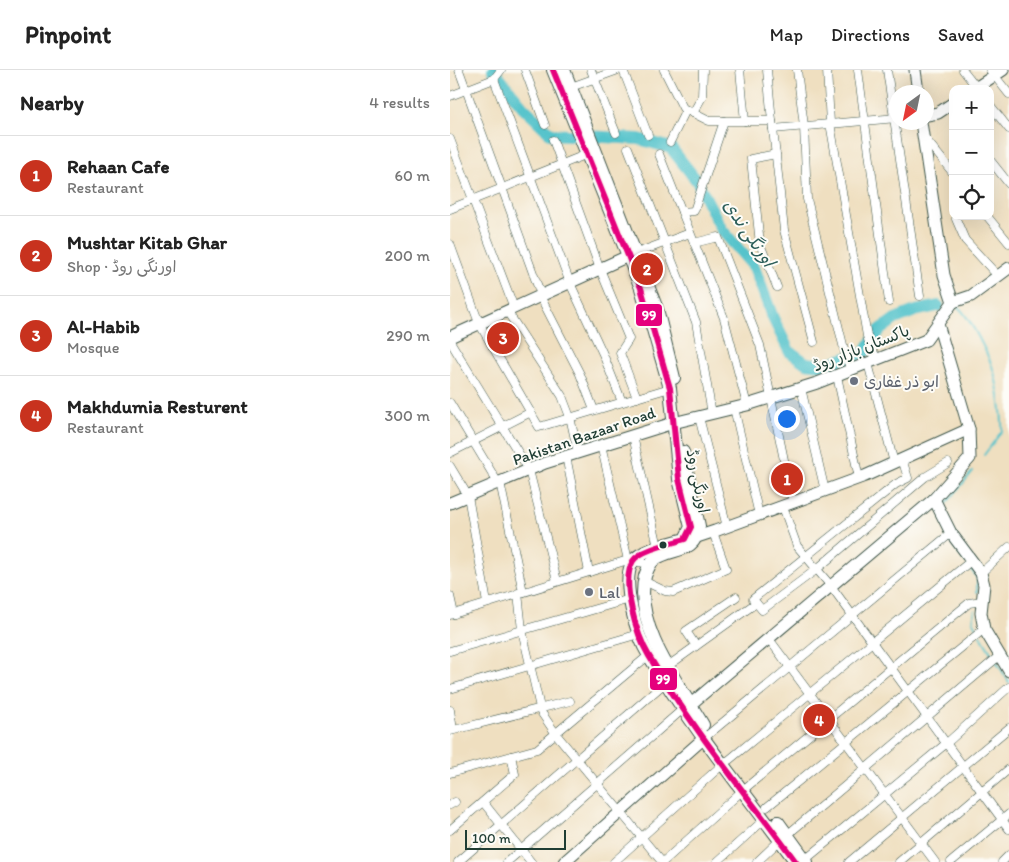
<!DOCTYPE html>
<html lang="en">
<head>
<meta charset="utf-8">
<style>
	body { margin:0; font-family:Itim,"Playpen Sans Arabic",sans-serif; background:#f2f2f2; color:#222 }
	.controls { position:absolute; right:15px; top:15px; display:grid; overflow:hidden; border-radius:10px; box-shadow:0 5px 20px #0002 }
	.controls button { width:45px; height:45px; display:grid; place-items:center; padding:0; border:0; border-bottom:1px solid #e0e0e0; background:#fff; color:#222; font:25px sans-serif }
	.compass { position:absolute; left:439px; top:15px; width:45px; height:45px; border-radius:50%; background:#fff; box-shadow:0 5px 20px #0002; rotate:213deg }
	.scale { position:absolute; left:15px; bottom:12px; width:101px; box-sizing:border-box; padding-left:5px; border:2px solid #1f3d34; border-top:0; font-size:14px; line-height:18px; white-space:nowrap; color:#1f3d34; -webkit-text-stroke:4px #fdfcf7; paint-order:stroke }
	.you { position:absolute; left:336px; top:348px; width:18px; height:18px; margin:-12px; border:4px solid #fff; border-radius:50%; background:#1a73e8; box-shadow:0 0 0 8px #1a73e833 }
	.badge { display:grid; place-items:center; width:32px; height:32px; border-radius:50%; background:#c8321e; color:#fff; font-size:16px; font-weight:700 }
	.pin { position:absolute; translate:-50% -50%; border:2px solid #fff; box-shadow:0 1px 5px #0006 }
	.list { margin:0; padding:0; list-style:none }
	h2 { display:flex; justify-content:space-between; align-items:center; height:65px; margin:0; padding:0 20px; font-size:21px }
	h2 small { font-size:16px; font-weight:400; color:#767676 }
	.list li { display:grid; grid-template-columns:32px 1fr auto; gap:15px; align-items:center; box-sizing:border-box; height:80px; padding:0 20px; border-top:1px solid #e0e0e0 }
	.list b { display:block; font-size:19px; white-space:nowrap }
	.list p { margin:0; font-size:16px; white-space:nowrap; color:#767676 }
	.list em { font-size:16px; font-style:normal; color:#767676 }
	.icon { flex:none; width:28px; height:28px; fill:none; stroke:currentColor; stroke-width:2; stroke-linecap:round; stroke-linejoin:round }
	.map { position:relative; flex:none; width:559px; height:792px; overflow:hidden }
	header { display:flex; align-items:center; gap:30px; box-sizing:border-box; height:70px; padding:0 25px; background:#fff; border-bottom:1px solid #e0e0e0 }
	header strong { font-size:24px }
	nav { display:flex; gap:28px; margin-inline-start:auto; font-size:18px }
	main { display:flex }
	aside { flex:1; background:#fff }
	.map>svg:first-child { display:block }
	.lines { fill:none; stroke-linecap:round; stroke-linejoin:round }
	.stream { stroke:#55c3cb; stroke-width:2 }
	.river { stroke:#55c3cb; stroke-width:12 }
	.street-casing { stroke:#3e5549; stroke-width:9 }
	.secondary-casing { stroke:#3e5549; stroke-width:13 }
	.primary-casing { stroke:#3e5549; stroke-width:14 }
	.street { stroke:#fff; stroke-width:8 }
	.secondary { stroke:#fff; stroke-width:11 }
	.primary { stroke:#fff; stroke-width:12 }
	.bus-1-casing { stroke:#fdfcf7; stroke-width:10 }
	.bus-1 { stroke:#e5007d; stroke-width:6 }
	.worship-dot { fill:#6b7280; stroke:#fdfcf7; stroke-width:2 }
	.bus-dot { fill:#1f3d34; stroke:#fdfcf7; stroke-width:2 }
	.labels { text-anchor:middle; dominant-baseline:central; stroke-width:4; stroke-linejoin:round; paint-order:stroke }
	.street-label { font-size:16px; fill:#1f3d34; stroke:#fdfcf7 }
	.worship-label { font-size:16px; fill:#5b616d; stroke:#fdfcf7; text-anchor:start }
	.water-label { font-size:18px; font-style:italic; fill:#2c5e5a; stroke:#fdfcf7 }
	.line-badge { stroke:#fdfcf7; stroke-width:2 }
	.badge-label { font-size:14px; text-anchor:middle; font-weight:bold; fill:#fff }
</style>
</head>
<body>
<header>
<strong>Pinpoint</strong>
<nav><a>Map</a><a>Directions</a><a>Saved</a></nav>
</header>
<main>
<aside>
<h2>Nearby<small>4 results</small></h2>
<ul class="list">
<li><span class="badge">1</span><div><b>Rehaan Cafe</b><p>Restaurant</p></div><em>60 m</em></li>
<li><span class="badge">2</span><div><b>Mushtar Kitab Ghar</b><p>Shop · اورنگی روڈ</p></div><em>200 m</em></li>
<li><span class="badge">3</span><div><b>Al-Habib</b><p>Mosque</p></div><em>290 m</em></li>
<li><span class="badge">4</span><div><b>Makhdumia Resturent</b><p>Restaurant</p></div><em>300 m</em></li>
</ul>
</aside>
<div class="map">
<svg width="559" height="792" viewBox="0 0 559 792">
	<rect width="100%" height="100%" fill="#fdfcf7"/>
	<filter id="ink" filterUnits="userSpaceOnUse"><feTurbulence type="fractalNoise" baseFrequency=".02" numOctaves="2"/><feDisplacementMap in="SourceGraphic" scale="10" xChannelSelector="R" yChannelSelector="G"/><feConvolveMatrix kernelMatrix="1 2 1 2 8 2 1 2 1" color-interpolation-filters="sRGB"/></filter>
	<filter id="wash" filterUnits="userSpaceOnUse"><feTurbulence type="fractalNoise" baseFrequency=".0096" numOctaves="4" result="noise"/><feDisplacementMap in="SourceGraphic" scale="20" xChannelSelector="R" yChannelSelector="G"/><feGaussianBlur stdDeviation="1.12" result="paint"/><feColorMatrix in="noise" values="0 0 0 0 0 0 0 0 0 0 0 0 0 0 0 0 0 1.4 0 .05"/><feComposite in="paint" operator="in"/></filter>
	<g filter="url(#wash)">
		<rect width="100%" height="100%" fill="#efdfc0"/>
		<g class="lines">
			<g class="stream">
				<path d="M 506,236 C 517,241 537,283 542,296 C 547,309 553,346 552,361 L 534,385"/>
				<path d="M 494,436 L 523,401"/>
				<path d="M 498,469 L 515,491"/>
				<path d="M 518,495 L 527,508 L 527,522"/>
				<path d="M 525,540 L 523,551 L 528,561"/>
				<path d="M 530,565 L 543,586"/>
				<path d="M 546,591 L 559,612"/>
			</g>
			<path class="river" d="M 43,0 L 73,37 L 101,64 L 189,69 L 221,78 L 247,111 L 272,160 L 304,197 L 323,248 L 339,281 L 356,293 L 372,295 L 414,283 L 430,260 L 445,249 L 465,241 L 488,236"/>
		</g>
	</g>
	<g filter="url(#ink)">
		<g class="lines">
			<defs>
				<g id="street">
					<path d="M 9,0 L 91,225"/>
					<path d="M 75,0 L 95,55"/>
					<path d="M 141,0 L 166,63"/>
					<path d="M 173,0 L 198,65"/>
					<path d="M 214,0 L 233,38 L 259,51 L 322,51 L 323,59 L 447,48"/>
					<path d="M 290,0 L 295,51"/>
					<path d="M 317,0 L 322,51"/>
					<path d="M 347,0 L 354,56 L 357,129 L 395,283 L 397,291 L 404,299"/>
					<path d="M 377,0 L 380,53 L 417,266 L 421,279 L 428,289"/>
					<path d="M 408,0 L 439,232"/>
					<path d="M 437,0 L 470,226"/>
					<path d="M 513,0 L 528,19"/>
					<path d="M 540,0 L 559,24"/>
					<path d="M 44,9 L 120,213 L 153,284 L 172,332"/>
					<path d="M 121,17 L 168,0"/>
					<path d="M 0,26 L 44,9 L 51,0"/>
					<path d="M 540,35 L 559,59"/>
					<path d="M 243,43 L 252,27 L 253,0"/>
					<path d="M 323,59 L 334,160 L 364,272"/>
					<path d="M 474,67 L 503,103"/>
					<path d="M 0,69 L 64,238"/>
					<path d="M 103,70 L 150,199 L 179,269 L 170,283 L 187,328"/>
					<path d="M 220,72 L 236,40"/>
					<path d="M 178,78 L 246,252 L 262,344"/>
					<path d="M 209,84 L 274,248 L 297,335"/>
					<path d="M 326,84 L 301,89 L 310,174 L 327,217"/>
					<path d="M 540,90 L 559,114"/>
					<path d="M 0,139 L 140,83"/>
					<path d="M 232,142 L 244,141 L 274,51"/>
					<path d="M 537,146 L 559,173"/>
					<path d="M 506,149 L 515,170 L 548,206"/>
					<path d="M 244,173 L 268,167 L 310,275 L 343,433"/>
					<path d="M 0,174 L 29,253 L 89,357 L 220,318"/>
					<path d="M 184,184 L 240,163"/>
					<path d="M 90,226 L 130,304 L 144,340"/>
					<path d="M 57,241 L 112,326 L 120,347 L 128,383"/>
					<path d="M 0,271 L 79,400 L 107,511"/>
					<path d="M 418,293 L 444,393"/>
					<path d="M 387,306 L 409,408"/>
					<path d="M 351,318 L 375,421"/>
					<path d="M 0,333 L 48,413"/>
					<path d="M 284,338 L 309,445"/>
					<path d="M 249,347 L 277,457"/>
					<path d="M 183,366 L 208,477"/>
					<path d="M 151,375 L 178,490"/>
					<path d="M 0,383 L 81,342"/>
					<path d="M 116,386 L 139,502"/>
					<path d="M 452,389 L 458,408 L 446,414 L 303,529 L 312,540 L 367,499 L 475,407 L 498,393"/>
					<path d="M 0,396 L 18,426 L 37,533"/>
					<path d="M 50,412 L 73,522"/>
					<path d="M 333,437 L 347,476 L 381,516 L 559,759"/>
					<path d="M 531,503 L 559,477"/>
					<path d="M 194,511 L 215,521 L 223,522 L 276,499 L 263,462"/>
					<path d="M 68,523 L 72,560 L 91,642 L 106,664 L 212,792"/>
					<path d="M 0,526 L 4,544"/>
					<path d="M 0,545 L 178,490 L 200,494"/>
					<path d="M 319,569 L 485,792"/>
					<path d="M 246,576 L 236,561 L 286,527"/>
					<path d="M 0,581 L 180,529"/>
					<path d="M 218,596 L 306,533"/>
					<path d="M 0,619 L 189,564"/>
					<path d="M 0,640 L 3,660"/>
					<path d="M 0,661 L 120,631"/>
					<path d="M 253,669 L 501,463"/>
					<path d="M 279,690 L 522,490"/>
					<path d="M 0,703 L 87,679 L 199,585"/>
					<path d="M 33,732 L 81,792"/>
					<path d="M 0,735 L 5,732"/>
					<path d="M 317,737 L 534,559"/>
					<path d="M 0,760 L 65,704 L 61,686"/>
					<path d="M 337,765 L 549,586"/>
					<path d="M 355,790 L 498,672 L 559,617"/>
					<path d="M 8,792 L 216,612"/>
					<path d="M 57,792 L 233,639"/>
					<path d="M 164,792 L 272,695"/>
					<path d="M 213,792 L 293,720 L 519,533 L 532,531"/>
					<path d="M 267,792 L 315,749"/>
					<path d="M 307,792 L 330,770"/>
					<path d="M 399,792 L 559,658"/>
					<path d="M 449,792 L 559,699"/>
					<path d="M 501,792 L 559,744"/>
					<path d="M 552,792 L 559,785"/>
				</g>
				<g id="secondary">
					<path d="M 465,0 L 468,22"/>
					<path d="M 524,19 L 553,0"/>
					<path d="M 477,45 L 488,43 L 503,33"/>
					<path d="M 471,52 L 494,205 L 503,232"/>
					<path d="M 503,232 L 521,226 L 559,198"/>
					<path d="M 0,267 L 178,186"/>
					<path d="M 484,429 L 501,463 L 531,503 L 534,515 L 531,543 L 534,559 L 559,601"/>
					<path d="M 0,433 L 95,393 L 223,353 L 297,335 L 367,313 L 476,270 L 503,232"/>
					<path d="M 239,466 L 247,467 L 265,461 L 415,406 L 519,359"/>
					<path d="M 241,634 L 484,429 L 520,388 L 519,359 L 488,254"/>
					<path d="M 114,792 L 253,669"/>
				</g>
				<g id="primary">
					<path d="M 103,0 L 191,218 L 220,318 L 229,409 L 241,457 L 235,469 C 222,473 190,480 183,491 C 170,512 187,566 199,586 C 242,658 296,724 346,792"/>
					<path d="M 114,0 L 207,239 L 224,308"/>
					<path d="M 233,382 L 249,456 C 245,486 222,476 204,490 C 199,494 197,501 195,506 C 183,556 229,614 253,655"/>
					<path d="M 328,752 L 357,792"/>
				</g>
			</defs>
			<use href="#street" class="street-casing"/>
			<use href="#secondary" class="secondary-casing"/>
			<use href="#primary" class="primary-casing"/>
			<use href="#street" class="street"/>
			<use href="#secondary" class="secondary"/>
			<use href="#primary" class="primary"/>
			<defs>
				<path id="bus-1" d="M 103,0 L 191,218 L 220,318 L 229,409 L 241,457 L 235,469 C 222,473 190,480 183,491 C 170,512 187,566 199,586 C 242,658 296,724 346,792"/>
			</defs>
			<use href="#bus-1" class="bus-1-casing"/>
			<use href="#bus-1" class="bus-1"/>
		</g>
	</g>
	<g class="worship-dot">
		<circle cx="404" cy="311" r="5"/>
		<circle cx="139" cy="522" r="5"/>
	</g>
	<circle class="bus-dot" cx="213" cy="475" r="4.5"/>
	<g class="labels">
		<g class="street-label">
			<text transform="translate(411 278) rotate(-21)">پاکستان بازار روڈ</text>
			<text transform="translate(134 366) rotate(-19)">Pakistan Bazaar Road</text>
			<text transform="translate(248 411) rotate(79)">اورنگی روڈ</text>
		</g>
		<g class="worship-label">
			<text x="414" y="311">ابو ذر غفاری</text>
			<text x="149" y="522">Lal</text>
		</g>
		<g class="water-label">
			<text transform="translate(299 163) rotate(56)">اورنگی ندی</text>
		</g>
	</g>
	<g class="line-badge">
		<rect x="185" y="233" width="28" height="24" rx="5" fill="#e5007d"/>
		<rect x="199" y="597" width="29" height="24" rx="5" fill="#e5007d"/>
	</g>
	<g class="badge-label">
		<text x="199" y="250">99</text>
		<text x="213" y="614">99</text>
	</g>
</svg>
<div class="controls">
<button>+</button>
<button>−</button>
<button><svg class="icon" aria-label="locate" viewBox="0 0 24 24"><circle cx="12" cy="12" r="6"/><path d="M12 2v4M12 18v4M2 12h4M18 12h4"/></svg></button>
</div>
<svg class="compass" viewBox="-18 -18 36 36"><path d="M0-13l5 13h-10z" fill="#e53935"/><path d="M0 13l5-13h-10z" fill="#767676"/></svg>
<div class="scale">100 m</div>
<div class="you"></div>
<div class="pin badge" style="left:337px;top:409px">1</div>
<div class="pin badge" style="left:197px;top:199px">2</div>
<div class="pin badge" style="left:53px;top:268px">3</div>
<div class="pin badge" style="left:369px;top:650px">4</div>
</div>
</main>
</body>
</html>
